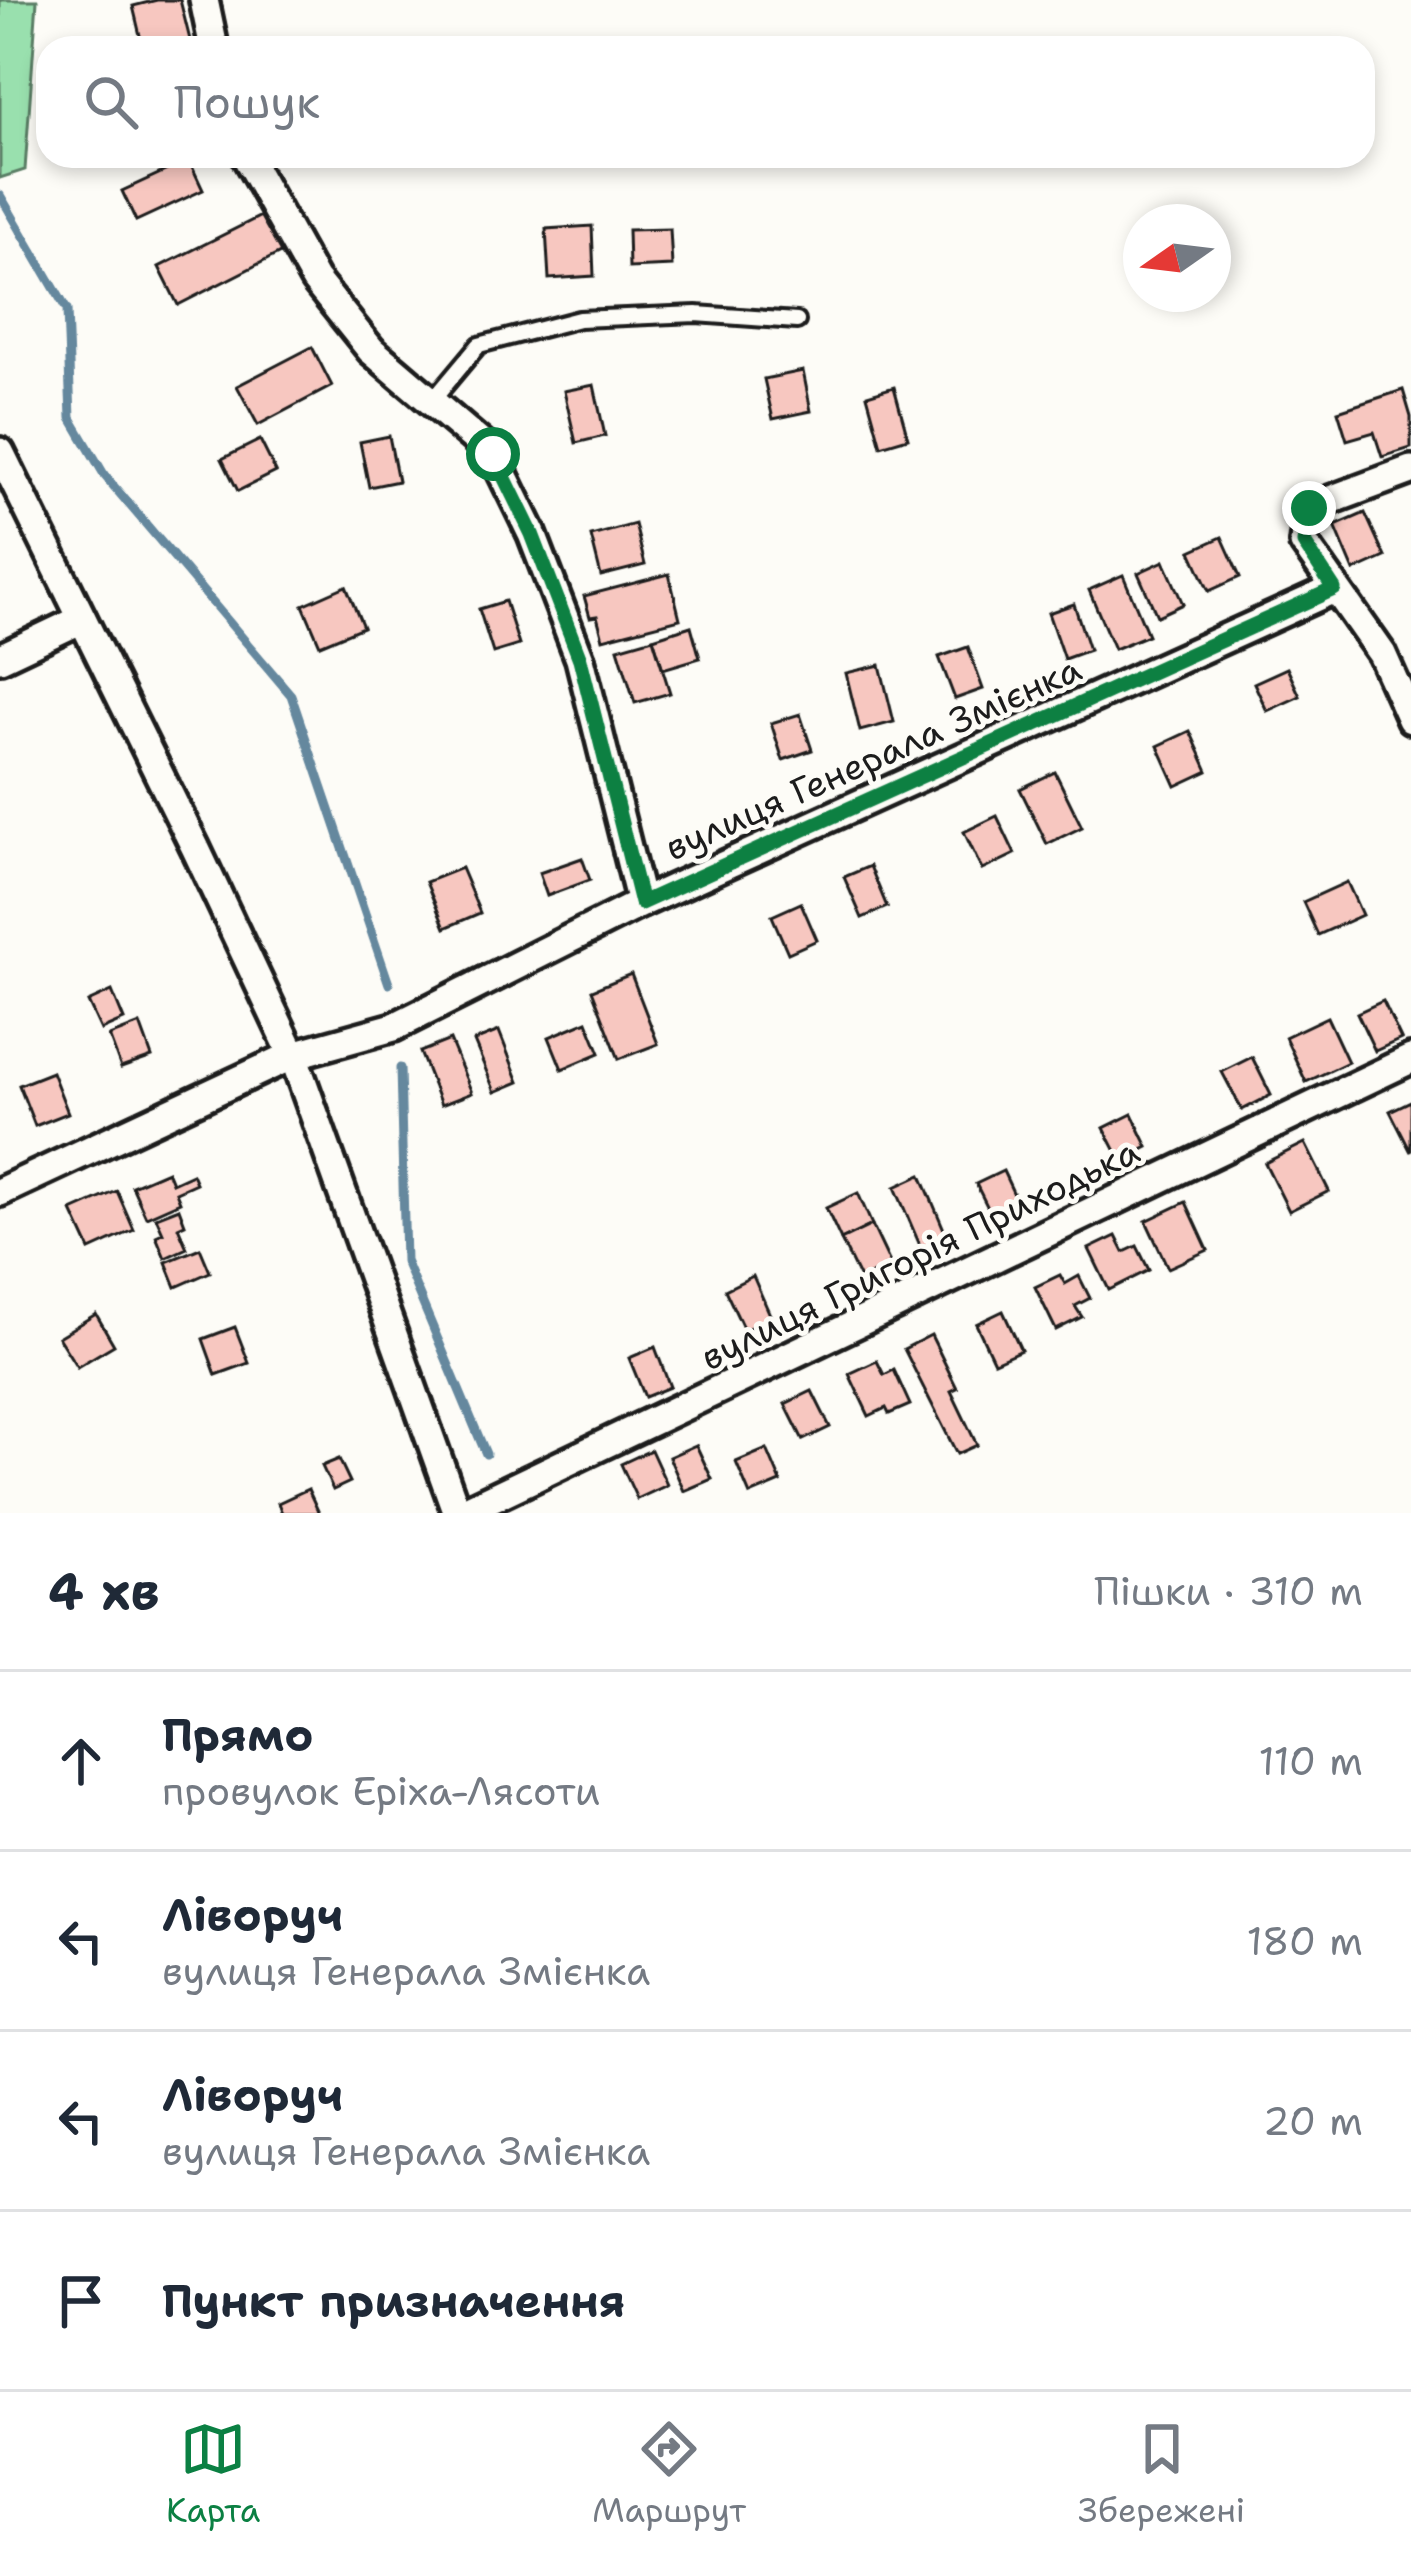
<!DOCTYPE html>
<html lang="uk">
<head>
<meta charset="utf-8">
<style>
	body { margin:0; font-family:"Shantell Sans",sans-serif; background:#f6f6f7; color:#1f2937 }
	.compass { position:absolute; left:1123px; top:204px; width:108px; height:108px; border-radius:50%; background:#fff; box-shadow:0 6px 18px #0003; rotate:256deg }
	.stop { position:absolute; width:36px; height:36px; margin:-27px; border:9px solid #0b8043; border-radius:50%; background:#fff }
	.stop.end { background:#0b8043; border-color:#fff; box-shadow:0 3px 12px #0008 }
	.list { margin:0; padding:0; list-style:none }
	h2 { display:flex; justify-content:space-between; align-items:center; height:156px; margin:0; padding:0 48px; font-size:51px }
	h2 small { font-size:39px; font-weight:400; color:#747a83 }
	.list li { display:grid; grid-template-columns:78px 1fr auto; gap:36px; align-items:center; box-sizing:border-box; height:180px; padding:0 48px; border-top:3px solid #e0e1e3 }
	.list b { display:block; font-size:45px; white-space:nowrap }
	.list p { margin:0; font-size:39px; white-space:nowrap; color:#747a83 }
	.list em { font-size:39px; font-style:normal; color:#747a83 }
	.icon { flex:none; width:66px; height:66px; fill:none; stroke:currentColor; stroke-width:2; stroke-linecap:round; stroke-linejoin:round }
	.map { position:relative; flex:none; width:1411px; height:1513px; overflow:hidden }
	.search { position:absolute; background:#fff; box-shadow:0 6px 18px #0003; left:36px; right:36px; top:36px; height:132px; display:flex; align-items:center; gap:30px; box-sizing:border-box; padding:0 42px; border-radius:36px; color:#747a83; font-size:45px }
	.sheet { height:876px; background:#fff }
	nav { display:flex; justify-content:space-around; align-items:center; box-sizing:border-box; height:168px; border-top:3px solid #e0e1e3; background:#fff; font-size:33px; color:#747a83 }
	nav a { display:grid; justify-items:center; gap:6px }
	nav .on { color:#0b8043 }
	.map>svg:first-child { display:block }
	.green { fill:#99e0ae; stroke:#5a7e65; stroke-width:3 }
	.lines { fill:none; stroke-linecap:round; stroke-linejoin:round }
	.stream { stroke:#65889e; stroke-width:9 }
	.building { fill:#f7c7c0; stroke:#1c1c1c; stroke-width:3 }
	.service-casing { stroke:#1c1c1c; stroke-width:22 }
	.minor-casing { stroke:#1c1c1c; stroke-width:36 }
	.service { stroke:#fdfcf7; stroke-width:14 }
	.minor { stroke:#fdfcf7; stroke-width:27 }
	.route { stroke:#0b8043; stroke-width:15 }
	.labels { text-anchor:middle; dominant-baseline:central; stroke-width:10; stroke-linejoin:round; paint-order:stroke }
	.street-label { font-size:36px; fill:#1c1c1c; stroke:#fdfcf7 }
</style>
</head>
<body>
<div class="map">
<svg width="1411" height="1513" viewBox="0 0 1411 1513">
	<rect width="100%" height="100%" fill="#fdfcf7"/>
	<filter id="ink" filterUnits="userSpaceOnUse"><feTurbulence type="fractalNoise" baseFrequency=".00833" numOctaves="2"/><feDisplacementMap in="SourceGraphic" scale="24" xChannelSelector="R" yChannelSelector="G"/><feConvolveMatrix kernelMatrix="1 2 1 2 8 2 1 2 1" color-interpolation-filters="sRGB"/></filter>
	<g filter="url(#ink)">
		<path class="green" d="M 0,0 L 37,0 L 25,170 L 0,178 Z"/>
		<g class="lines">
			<g class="stream">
				<path d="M 0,195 L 67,310 L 71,418 L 105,476 L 291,695 L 389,984"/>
				<path d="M 400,1068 L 405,1261 L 486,1454"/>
			</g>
		</g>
		<g class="building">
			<path d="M 157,0 L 180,0 L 190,40 L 143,48 L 133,6 Z"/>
			<path d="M 189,160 L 203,190 L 136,221 L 122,191 Z"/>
			<path d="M 265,214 L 284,251 L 178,305 L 159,267 Z"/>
			<path d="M 592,226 L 594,276 L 549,279 L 546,229 Z"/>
			<path d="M 670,229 L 672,266 L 629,268 L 628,230 Z"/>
			<path d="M 312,347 L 332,386 L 258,425 L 237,386 Z"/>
			<path d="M 803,371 L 811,411 L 773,419 L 764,379 Z"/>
			<path d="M 594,385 L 605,436 L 576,443 L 564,391 Z"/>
			<path d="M 894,387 L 908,438 L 881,446 L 867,395 Z"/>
			<path d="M 1403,390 L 1411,417 L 1411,448 L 1382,457 L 1374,432 L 1347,440 L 1338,411 Z"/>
			<path d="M 389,436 L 398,481 L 369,487 L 360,442 Z"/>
			<path d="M 260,440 L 276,472 L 238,491 L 222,459 Z"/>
			<path d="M 1365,513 L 1385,557 L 1354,571 L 1335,526 Z"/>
			<path d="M 635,524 L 645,565 L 601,576 L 591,536 Z"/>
			<path d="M 1222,537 L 1240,577 L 1209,591 L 1191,551 Z"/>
			<path d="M 1164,561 L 1183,604 L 1157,616 L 1138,573 Z"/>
			<path d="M 669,574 L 680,619 L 603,639 L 597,616 L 590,617 L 584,596 Z"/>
			<path d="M 1123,575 L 1148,635 L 1114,649 L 1089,590 Z"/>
			<path d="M 346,586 L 363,627 L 320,645 L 303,605 Z"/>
			<path d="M 505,601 L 519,645 L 493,653 L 479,609 Z"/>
			<path d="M 1074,604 L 1089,650 L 1064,659 L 1048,613 Z"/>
			<path d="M 691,626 L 700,658 L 663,669 L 653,638 Z"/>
			<path d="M 653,638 L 670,693 L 635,703 L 618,648 Z"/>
			<path d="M 968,647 L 983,689 L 955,699 L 939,657 Z"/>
			<path d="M 880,665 L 894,722 L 860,731 L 846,673 Z"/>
			<path d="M 1287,668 L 1300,696 L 1267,711 L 1254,683 Z"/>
			<path d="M 800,714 L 812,750 L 783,760 L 771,723 Z"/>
			<path d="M 1190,731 L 1208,771 L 1176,786 L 1158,746 Z"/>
			<path d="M 1055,772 L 1082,827 L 1047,844 L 1020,789 Z"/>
			<path d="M 997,816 L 1015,854 L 982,870 L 964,832 Z"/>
			<path d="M 582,858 L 590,880 L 547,896 L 539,873 Z"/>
			<path d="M 870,866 L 887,907 L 862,918 L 844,877 Z"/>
			<path d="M 461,868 L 480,913 L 445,928 L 426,882 Z"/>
			<path d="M 1347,882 L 1362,915 L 1318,935 L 1303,902 Z"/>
			<path d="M 801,903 L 817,940 L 788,953 L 772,916 Z"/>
			<path d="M 631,974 L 658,1044 L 619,1059 L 592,990 Z"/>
			<path d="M 112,991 L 124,1020 L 101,1030 L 88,1002 Z"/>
			<path d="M 1383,1001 L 1401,1039 L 1375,1051 L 1357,1013 Z"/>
			<path d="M 1327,1017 L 1348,1062 L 1306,1082 L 1285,1037 Z"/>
			<path d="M 587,1021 L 600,1053 L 562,1069 L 549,1037 Z"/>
			<path d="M 140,1024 L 152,1057 L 121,1068 L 109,1036 Z"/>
			<path d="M 499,1031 L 519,1082 L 495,1092 L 474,1041 Z"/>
			<path d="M 450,1040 L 472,1093 L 441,1105 L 420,1052 Z"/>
			<path d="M 1252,1057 L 1271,1095 L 1242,1110 L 1222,1072 Z"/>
			<path d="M 52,1072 L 68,1113 L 35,1126 L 19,1085 Z"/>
			<path d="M 1411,1101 L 1411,1152 L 1390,1111 Z"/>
			<path d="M 1132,1114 L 1148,1147 L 1121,1161 L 1104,1128 Z"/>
			<path d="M 1305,1143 L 1329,1191 L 1289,1211 L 1265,1163 Z"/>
			<path d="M 167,1171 L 172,1183 L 192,1174 L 196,1183 L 176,1192 L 180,1202 L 146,1217 L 132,1186 Z"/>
			<path d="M 1003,1171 L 1020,1207 L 994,1220 L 976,1184 Z"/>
			<path d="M 921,1175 L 948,1239 L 922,1250 L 895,1187 Z"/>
			<path d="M 117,1191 L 134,1230 L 90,1250 L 72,1211 Z"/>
			<path d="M 858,1193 L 872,1225 L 841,1240 L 826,1208 Z"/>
			<path d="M 1186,1202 L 1208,1250 L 1168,1268 L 1146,1221 Z"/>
			<path d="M 179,1208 L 185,1224 L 178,1227 L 187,1248 L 165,1258 L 156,1236 L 163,1233 L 156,1217 Z"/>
			<path d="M 872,1225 L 891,1265 L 860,1279 L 841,1240 Z"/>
			<path d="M 1116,1236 L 1124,1252 L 1137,1246 L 1149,1270 L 1109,1290 L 1089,1249 Z"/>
			<path d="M 200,1248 L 210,1272 L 176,1287 L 166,1262 Z"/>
			<path d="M 1060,1275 L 1065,1284 L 1079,1276 L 1090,1298 L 1075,1306 L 1082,1317 L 1056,1330 L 1035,1287 Z"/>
			<path d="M 753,1276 L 771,1317 L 744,1330 L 725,1290 Z"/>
			<path d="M 1003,1311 L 1021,1350 L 994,1362 L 976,1324 Z"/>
			<path d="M 96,1314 L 114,1345 L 77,1367 L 58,1337 Z"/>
			<path d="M 235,1327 L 249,1363 L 216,1375 L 203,1339 Z"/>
			<path d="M 931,1335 L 957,1388 L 951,1391 L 977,1445 L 957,1454 L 904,1349 Z"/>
			<path d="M 655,1347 L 670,1387 L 645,1397 L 629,1358 Z"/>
			<path d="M 877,1361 L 884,1375 L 894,1370 L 910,1405 L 889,1414 L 886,1408 L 869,1416 L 849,1374 Z"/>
			<path d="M 812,1391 L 830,1427 L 803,1440 L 785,1404 Z"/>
			<path d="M 696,1445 L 712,1479 L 684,1491 L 669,1457 Z"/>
			<path d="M 767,1449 L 781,1482 L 750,1495 L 736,1462 Z"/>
			<path d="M 651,1450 L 667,1485 L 637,1499 L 621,1464 Z"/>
			<path d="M 339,1459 L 350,1482 L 333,1490 L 322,1466 Z"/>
			<path d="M 308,1489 L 319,1513 L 282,1513 L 278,1503 Z"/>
		</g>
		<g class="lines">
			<defs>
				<path id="service" d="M 433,400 L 479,345 L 579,319 L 696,314 L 797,321"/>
				<g id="minor">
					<path d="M 204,0 L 214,48"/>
					<path d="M 246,156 L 315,280 L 371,350 L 493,454 L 532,534 L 580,659 L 641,903"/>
					<path d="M 0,452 L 195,847 L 293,1055 L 457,1513"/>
					<path d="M 1411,470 L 1309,508 L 1304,543 L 1382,654 L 1411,719"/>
					<path d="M 0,658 L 82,619"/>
					<path d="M 0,1192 L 293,1055 L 394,1027 L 641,903 L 1334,589"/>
					<path d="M 460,1513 L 1411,1059"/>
				</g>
			</defs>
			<use href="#service" class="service-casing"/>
			<use href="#minor" class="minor-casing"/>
			<use href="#service" class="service"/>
			<use href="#minor" class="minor"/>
		</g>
	</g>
	<g class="lines" filter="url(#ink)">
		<path class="route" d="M 493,454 L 532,534 L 580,659 L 641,903 L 1334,589 L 1304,543 L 1309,508"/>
	</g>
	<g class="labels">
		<g class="street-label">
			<text transform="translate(873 758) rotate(-24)">вулиця Генерала Змієнка</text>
			<text transform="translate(920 1254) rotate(-26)">вулиця Григорія Приходька</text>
		</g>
	</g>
</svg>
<svg class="compass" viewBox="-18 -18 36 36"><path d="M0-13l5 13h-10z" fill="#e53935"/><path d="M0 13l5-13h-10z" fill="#747a83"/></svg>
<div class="stop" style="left:493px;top:454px"></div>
<div class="stop end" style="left:1309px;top:508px"></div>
<div class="search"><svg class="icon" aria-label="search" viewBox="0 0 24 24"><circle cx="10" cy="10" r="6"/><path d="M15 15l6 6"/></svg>Пошук</div>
</div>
<section class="sheet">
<h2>4 хв<small>Пішки · 310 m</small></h2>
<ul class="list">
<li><svg class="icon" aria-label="ahead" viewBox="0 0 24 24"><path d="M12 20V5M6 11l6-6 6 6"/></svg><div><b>Прямо</b><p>провулок Еріха-Лясоти</p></div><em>110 m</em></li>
<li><svg class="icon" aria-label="left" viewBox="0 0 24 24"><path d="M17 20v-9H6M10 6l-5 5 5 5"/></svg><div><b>Ліворуч</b><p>вулиця Генерала Змієнка</p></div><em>180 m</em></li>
<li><svg class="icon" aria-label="left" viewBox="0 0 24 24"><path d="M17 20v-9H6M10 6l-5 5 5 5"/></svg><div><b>Ліворуч</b><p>вулиця Генерала Змієнка</p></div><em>20 m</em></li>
<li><svg class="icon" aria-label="arrive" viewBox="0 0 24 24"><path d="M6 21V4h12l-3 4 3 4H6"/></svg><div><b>Пункт призначення</b></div></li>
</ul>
</section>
<nav>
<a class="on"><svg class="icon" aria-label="map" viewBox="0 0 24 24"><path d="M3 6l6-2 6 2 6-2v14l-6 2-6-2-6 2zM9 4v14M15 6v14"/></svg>Карта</a>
<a><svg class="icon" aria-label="directions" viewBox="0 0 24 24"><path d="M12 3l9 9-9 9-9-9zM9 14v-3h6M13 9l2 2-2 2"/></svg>Маршрут</a>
<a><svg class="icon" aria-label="saved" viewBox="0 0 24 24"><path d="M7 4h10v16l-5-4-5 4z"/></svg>Збережені</a>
</nav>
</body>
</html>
